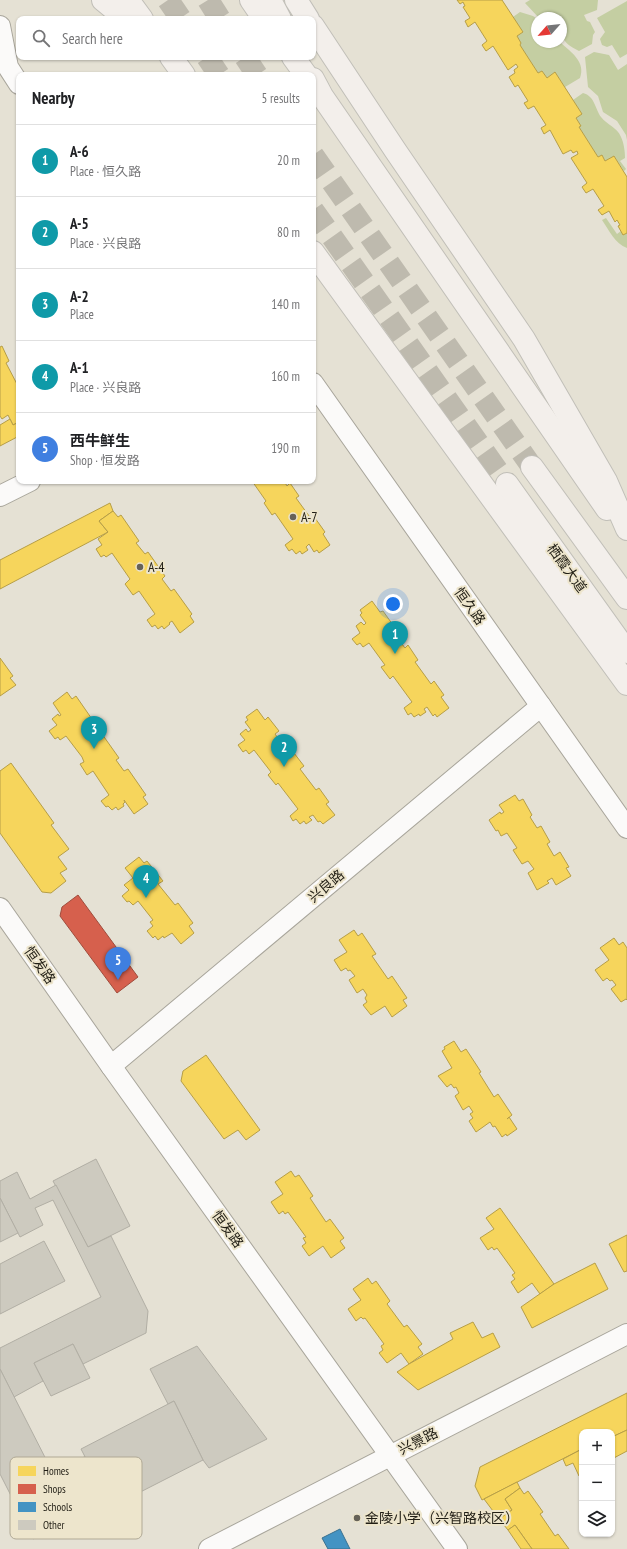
<!DOCTYPE html>
<html lang="en">
<head>
<meta charset="utf-8">
<style>
	body { margin:0; font-family:"PT Sans Narrow","Noto Sans SC",sans-serif; background:#f2f2f2; color:#202124 }
	.controls { position:absolute; right:12px; bottom:12px; display:grid; overflow:hidden; border-radius:8px; box-shadow:0 1px 3px #0004 }
	.controls button { width:36px; height:36px; display:grid; place-items:center; padding:0; border:0; border-bottom:1px solid #e0e0e0; background:#fff; color:#202124; font:20px sans-serif }
	.compass { position:absolute; left:531px; top:12px; width:36px; height:36px; border-radius:50%; background:#fff; box-shadow:0 1px 3px #0004; rotate:243deg }
	.you { position:absolute; left:393px; top:604px; width:14px; height:14px; margin:-10px; border:3px solid #fff; border-radius:50%; background:#1a73e8; box-shadow:0 0 0 6px #1a73e833 }
	.badge { display:grid; place-items:center; width:26px; height:26px; border-radius:50%; background:#0f766e; color:#fff; font-size:13px; font-weight:700 }
	.pin { position:absolute; translate:-50% -33px; filter:drop-shadow(0 1px 2px #0008) }
	.pin::after { content:''; position:absolute; top:21px; width:14px; height:12px; background:inherit; clip-path:polygon(0 0,100% 0,50% 100%) }
	.list { margin:0; padding:0; list-style:none }
	h2 { display:flex; justify-content:space-between; align-items:center; height:52px; margin:0; padding:0 16px; font-size:17px }
	h2 small { font-size:13px; font-weight:400; color:#757577 }
	.list li { display:grid; grid-template-columns:26px 1fr auto; gap:12px; align-items:center; box-sizing:border-box; height:72px; padding:0 16px; border-top:1px solid #e0e0e0 }
	.list b { display:block; font-size:15px; white-space:nowrap }
	.list p { margin:0; font-size:13px; white-space:nowrap; color:#757577 }
	.list em { font-size:13px; font-style:normal; color:#757577 }
	.icon { flex:none; width:22px; height:22px; fill:none; stroke:currentColor; stroke-width:2; stroke-linecap:round; stroke-linejoin:round }
	.map { position:relative; flex:none; width:627px; height:1549px; overflow:hidden }
	.search { position:absolute; background:#fff; box-shadow:0 1px 3px #0004; left:16px; top:16px; width:300px; height:44px; display:flex; align-items:center; gap:10px; box-sizing:border-box; padding:0 14px; border-radius:8px; color:#757577; font-size:15px }
	.panel { position:absolute; background:#fff; box-shadow:0 1px 3px #0004; left:16px; top:72px; width:300px; height:412px; border-radius:8px }
	.map>svg:first-child { display:block }
	.green { fill:#c4cea2 }
	.homes { fill:#f6d55c; stroke:#b69e47 }
	.shops { fill:#d6604d; stroke:#a04c3c }
	.schools { fill:#4393c3; stroke:#39708f }
	.building { fill:#cdcabf; stroke:#b1aea4 }
	.lines { fill:none; stroke-linecap:round; stroke-linejoin:round }
	.major-tunnel { stroke:#bebaae; stroke-width:22; stroke-dasharray:22 11; stroke-linecap:butt }
	.minor-casing { stroke:#a8a59b; stroke-width:22 }
	.major-casing { stroke:#c1bfb8; stroke-width:24 }
	.minor { stroke:#fbfaf9; stroke-width:20 }
	.major { stroke:#f3efeb; stroke-width:22 }
	.poi-dot { fill:#666258; stroke:#ede5cc; stroke-width:1.5 }
	.labels { text-anchor:middle; dominant-baseline:central; stroke-width:4; stroke-linejoin:round; paint-order:stroke }
	.poi-label { font-size:14px; fill:#211e15; stroke:#ede5cc; text-anchor:start }
	.street-label { font-size:14px; fill:#211e15; stroke:#ede5cc }
	.key { fill:#ede5cc; stroke:#b0a995; stroke-width:1 }
	.key-label { font-size:11px; fill:#211e15 }
</style>
</head>
<body>
<div class="map">
<svg width="627" height="1549" viewBox="0 0 627 1549">
	<rect width="100%" height="100%" fill="#e5e1d4"/>
	<g class="green">
		<path d="M 530,0 L 598,0 L 597,10 L 584,15 L 587,21 L 590,22 L 595,32 L 593,35 L 592,44 L 579,51 C 561,42 561,37 561,18 L 539,18 L 525,3 Z"/>
		<path d="M 627,1 L 627,54 L 620,58 L 612,45 L 607,47 L 602,45 L 600,39 L 605,32 L 597,18 Z"/>
		<path d="M 520,12 L 533,16 L 537,19 L 537,42 L 554,42 L 559,45 L 561,43 C 571,52 586,62 580,78 L 565,87 L 555,72 L 547,78 L 542,71 L 538,73 L 520,45 L 521,43 L 517,36 L 523,32 L 513,17 Z"/>
		<path d="M 594,52 L 609,55 L 618,70 L 627,64 L 627,140 L 626,135 L 617,121 L 603,112 L 598,96 L 588,87 L 585,57 Z"/>
		<path d="M 583,93 C 595,96 595,109 601,117 C 607,125 617,127 621,137 C 624,143 625,152 625,158 L 620,161 L 626,169 L 624,171 L 614,156 L 605,161 L 602,155 L 598,157 L 579,127 L 581,126 L 576,118 L 582,114 L 573,100 Z"/>
		<path d="M 606,218 L 617,234 L 621,231 L 627,233 L 627,248 C 615,244 609,230 602,220 Z"/>
	</g>
	<g class="homes">
		<path d="M 457,0 L 502,0 L 523,32 L 517,36 L 521,43 L 520,45 L 538,73 L 542,71 L 547,78 L 555,72 L 582,114 L 576,118 L 581,126 L 579,127 L 598,157 L 602,155 L 605,161 L 614,156 L 627,177 L 627,233 L 623,235 L 618,226 L 620,225 L 617,220 L 615,222 L 609,211 L 602,215 L 598,210 L 604,206 L 593,189 L 586,193 L 582,187 L 587,183 L 571,158 L 578,154 L 577,151 L 573,153 L 571,150 L 563,154 L 550,130 L 544,134 L 541,128 L 546,125 L 534,106 L 528,109 L 524,103 L 528,101 L 518,85 L 515,87 L 509,77 L 515,73 L 514,70 L 518,67 L 516,64 L 508,70 L 493,46 L 486,51 L 482,45 L 487,41 L 475,22 L 468,27 L 465,21 L 470,18 L 463,7 L 465,6 L 463,2 L 460,4 Z"/>
		<path d="M 2,346 L 9,361 L 6,363 L 18,386 L 19,385 L 19,422 L 13,425 L 8,415 L 2,419 L 0,416 L 0,347 Z"/>
		<path d="M 10,419 L 13,425 L 19,422 L 19,436 L 0,446 L 0,425 Z"/>
		<path d="M 252,481 L 284,481 L 287,486 L 290,483 L 299,496 L 296,498 L 312,520 L 315,518 L 325,532 L 323,534 L 330,545 L 319,553 L 317,550 L 314,552 L 309,544 L 306,547 L 308,550 L 302,554 L 300,551 L 296,554 L 292,549 L 289,551 L 285,545 L 293,539 L 275,513 L 272,515 L 264,503 L 266,501 Z"/>
		<path d="M 110,503 L 113,511 L 99,521 L 108,532 L 0,589 L 0,560 Z"/>
		<path d="M 113,511 L 118,517 L 121,515 L 139,541 L 136,543 L 145,554 L 148,552 L 165,576 L 162,579 L 171,591 L 174,589 L 192,614 L 190,616 L 194,622 L 180,633 L 172,621 L 169,623 L 170,624 L 164,629 L 162,626 L 158,629 L 155,625 L 152,627 L 147,620 L 155,614 L 139,591 L 133,595 L 125,584 L 130,579 L 112,553 L 106,557 L 104,555 L 101,557 L 96,549 L 102,545 L 98,539 L 108,532 L 99,521 Z"/>
		<path d="M 372,601 L 380,612 L 383,611 L 393,625 L 389,627 L 405,648 L 408,645 L 418,660 L 415,662 L 431,684 L 434,681 L 444,695 L 441,697 L 449,708 L 437,717 L 435,714 L 433,716 L 427,707 L 424,709 L 426,712 L 420,716 L 419,714 L 414,717 L 411,713 L 408,715 L 404,708 L 412,702 L 393,676 L 390,679 L 381,667 L 385,665 L 369,643 L 363,647 L 360,643 L 357,645 L 352,639 L 360,633 L 356,626 L 361,622 L 364,625 L 366,623 L 360,615 L 362,613 L 360,610 Z"/>
		<path d="M 0,658 L 13,676 L 10,678 L 16,685 L 0,696 Z"/>
		<path d="M 67,692 L 72,699 L 76,696 L 94,722 L 90,724 L 99,736 L 102,734 L 119,758 L 116,760 L 124,771 L 128,769 L 146,795 L 143,797 L 148,804 L 134,814 L 124,800 L 125,802 L 123,804 L 124,806 L 118,810 L 116,807 L 112,810 L 108,806 L 106,807 L 101,801 L 109,795 L 93,771 L 87,775 L 80,764 L 84,762 L 82,757 L 66,736 L 60,740 L 58,737 L 55,739 L 49,731 L 57,725 L 52,719 L 58,714 L 59,716 L 61,715 L 53,703 Z"/>
		<path d="M 257,709 L 265,720 L 268,717 L 279,731 L 275,734 L 291,756 L 294,753 L 304,766 L 300,769 L 316,790 L 319,788 L 329,802 L 326,804 L 335,815 L 323,824 L 320,821 L 318,822 L 313,815 L 309,817 L 312,820 L 306,824 L 304,821 L 300,824 L 296,819 L 293,821 L 290,816 L 298,809 L 278,783 L 276,785 L 268,775 L 271,772 L 254,750 L 249,754 L 246,750 L 243,752 L 238,745 L 245,740 L 240,734 L 246,729 L 248,732 L 251,730 L 245,722 L 248,720 L 246,717 Z"/>
		<path d="M 11,763 L 54,823 L 51,825 L 69,849 L 58,857 L 67,869 L 60,873 L 66,881 L 51,893 L 42,892 L 0,833 L 0,771 Z"/>
		<path d="M 515,795 L 519,801 L 523,799 L 532,815 L 530,817 L 537,828 L 541,826 L 550,842 L 547,844 L 554,856 L 560,852 L 569,867 L 566,868 L 571,876 L 556,885 L 552,878 L 547,881 L 549,883 L 537,890 L 528,873 L 534,869 L 528,861 L 522,864 L 513,850 L 517,848 L 507,833 L 501,836 L 498,830 L 496,831 L 489,820 L 500,812 L 501,814 L 504,812 L 499,805 Z"/>
		<path d="M 139,857 L 144,863 L 147,861 L 163,881 L 158,884 L 175,905 L 178,903 L 193,923 L 189,926 L 194,933 L 181,944 L 172,933 L 164,938 L 163,936 L 158,940 L 155,936 L 153,938 L 147,931 L 153,926 L 150,922 L 153,920 L 138,901 L 133,905 L 129,901 L 127,902 L 122,896 L 129,890 L 124,885 L 133,878 L 125,868 Z"/>
		<path d="M 354,930 L 358,936 L 362,933 L 376,954 L 372,956 L 388,979 L 392,976 L 407,998 L 403,1000 L 407,1006 L 392,1017 L 385,1006 L 371,1015 L 363,1005 L 367,1002 L 365,998 L 367,995 L 363,989 L 357,993 L 349,980 L 355,976 L 350,970 L 348,971 L 346,968 L 341,971 L 334,960 L 347,952 L 339,940 Z"/>
		<path d="M 614,938 L 619,945 L 623,942 L 627,948 L 627,1000 L 626,999 L 621,1002 L 611,989 L 616,985 L 612,980 L 610,981 L 607,978 L 603,981 L 595,970 L 609,960 L 600,948 Z"/>
		<path d="M 454,1041 L 461,1052 L 466,1049 L 481,1072 L 479,1073 L 494,1097 L 498,1094 L 512,1115 L 507,1119 L 509,1117 L 517,1129 L 507,1136 L 506,1134 L 502,1137 L 495,1126 L 493,1127 L 490,1122 L 476,1132 L 469,1121 L 473,1118 L 470,1114 L 473,1112 L 469,1106 L 463,1110 L 455,1096 L 459,1093 L 456,1087 L 454,1088 L 451,1084 L 447,1087 L 438,1076 L 452,1068 L 442,1051 L 445,1049 L 444,1047 Z"/>
		<path d="M 206,1055 L 260,1130 L 246,1140 L 238,1130 L 224,1139 L 181,1081 L 183,1071 Z"/>
		<path d="M 291,1171 L 295,1177 L 299,1175 L 313,1196 L 310,1198 L 326,1222 L 330,1219 L 344,1238 L 340,1241 L 345,1248 L 331,1258 L 323,1246 L 309,1256 L 302,1246 L 306,1243 L 303,1238 L 306,1237 L 288,1212 L 285,1214 L 283,1211 L 279,1214 L 271,1202 L 283,1194 L 275,1182 Z"/>
		<path d="M 500,1208 L 554,1284 L 540,1294 L 532,1283 L 518,1293 L 511,1282 L 515,1279 L 512,1275 L 515,1273 L 497,1248 L 494,1250 L 492,1247 L 488,1250 L 480,1238 L 494,1229 L 486,1218 Z"/>
		<path d="M 627,1235 L 627,1271 L 624,1272 L 609,1244 Z"/>
		<path d="M 595,1263 L 608,1289 L 532,1328 L 521,1307 L 554,1284 Z"/>
		<path d="M 368,1278 L 372,1284 L 376,1281 L 390,1301 L 387,1304 L 404,1327 L 407,1325 L 422,1344 L 418,1347 L 423,1354 L 409,1364 L 401,1353 L 387,1363 L 379,1353 L 383,1350 L 381,1346 L 384,1344 L 365,1318 L 363,1319 L 361,1317 L 356,1321 L 348,1309 L 361,1300 L 353,1289 Z"/>
		<path d="M 473,1322 L 482,1338 L 493,1333 L 500,1347 L 418,1390 L 397,1372 L 409,1364 L 453,1339 L 450,1333 Z"/>
		<path d="M 627,1393 L 627,1430 L 612,1437 L 612,1432 L 582,1432 L 582,1449 L 482,1500 L 475,1486 L 480,1467 Z"/>
		<path d="M 627,1430 L 627,1451 L 612,1459 L 612,1437 Z"/>
		<path d="M 582,1449 L 582,1474 L 579,1476 L 573,1463 L 566,1466 L 563,1459 Z"/>
		<path d="M 517,1482 L 520,1488 L 505,1499 L 512,1510 L 499,1519 L 484,1499 Z"/>
		<path d="M 520,1488 L 524,1494 L 528,1491 L 543,1512 L 540,1514 L 555,1536 L 558,1534 L 569,1549 L 532,1549 L 515,1525 L 508,1530 L 499,1519 L 512,1510 L 505,1499 Z"/>
		<path d="M 515,1525 L 532,1549 L 521,1549 L 508,1530 Z"/>
	</g>
	<path class="shops" d="M 78,895 L 138,977 L 117,993 L 60,916 L 62,907 Z"/>
	<path class="schools" d="M 340,1529 L 350,1549 L 328,1549 L 322,1538 Z"/>
	<g class="building">
		<path d="M 96,1159 L 130,1226 L 88,1247 L 53,1181 Z"/>
		<path d="M 17,1172 L 30,1199 L 56,1185 L 88,1247 L 111,1236 L 148,1311 L 146,1333 L 83,1364 L 73,1344 L 34,1363 L 43,1381 L 14,1397 L 0,1369 L 0,1348 L 101,1297 L 53,1200 L 35,1208 L 43,1225 L 20,1237 L 0,1198 L 0,1181 Z"/>
		<path d="M 0,1198 L 18,1233 L 0,1242 Z"/>
		<path d="M 44,1241 L 65,1281 L 0,1314 L 0,1264 Z"/>
		<path d="M 73,1344 L 90,1378 L 51,1396 L 34,1363 Z"/>
		<path d="M 197,1346 L 267,1439 L 209,1468 L 203,1460 L 174,1401 L 168,1404 L 150,1369 Z"/>
		<path d="M 0,1369 L 53,1473 L 86,1456 L 109,1501 L 33,1539 L 0,1474 Z"/>
		<path d="M 174,1401 L 203,1460 L 111,1507 L 81,1449 Z"/>
	</g>
	<g class="lines">
		<g class="major-tunnel">
			<path d="M 168,0 L 181,19"/>
			<path d="M 208,0 L 220,19"/>
			<path d="M 207,57 L 219,75"/>
			<path d="M 245,57 L 257,75"/>
			<path d="M 313,155 L 532,467"/>
			<path d="M 313,210 L 507,484"/>
		</g>
		<defs>
			<g id="minor">
				<path d="M 0,26 L 8,67 L 19,84"/>
				<path d="M 313,383 L 627,828"/>
				<path d="M 0,496 L 30,481"/>
				<path d="M 0,908 L 111,1066 L 457,1549"/>
				<path d="M 111,1066 L 541,706"/>
				<path d="M 209,1549 L 627,1334"/>
			</g>
			<g id="major">
				<path d="M 103,0 L 126,19"/>
				<path d="M 128,0 L 142,19"/>
				<path d="M 251,0 L 264,19"/>
				<path d="M 270,0 L 280,19"/>
				<path d="M 296,0 L 308,19"/>
				<path d="M 313,26 L 395,150 L 524,339 L 606,481 L 627,529"/>
				<path d="M 171,57 L 184,75"/>
				<path d="M 293,57 L 306,75"/>
				<path d="M 313,79 L 322,96 L 607,509"/>
				<path d="M 313,252 L 627,684"/>
				<path d="M 532,467 L 627,598"/>
				<path d="M 507,484 L 627,652"/>
			</g>
		</defs>
		<use href="#minor" class="minor-casing"/>
		<use href="#major" class="major-casing"/>
		<use href="#minor" class="minor"/>
		<use href="#major" class="major"/>
	</g>
	<g class="poi-dot">
		<circle cx="293" cy="517" r="4"/>
		<circle cx="140" cy="567" r="4"/>
		<circle cx="357" cy="1518" r="4"/>
	</g>
	<g class="labels">
		<g class="poi-label">
			<text x="301" y="517">A-7</text>
			<text x="148" y="567">A-4</text>
			<text x="365" y="1518">金陵小学（兴智路校区）</text>
		</g>
		<g class="street-label">
			<text transform="translate(567 568) rotate(54)">栖霞大道</text>
			<text transform="translate(470 606) rotate(55)">恒久路</text>
			<text transform="translate(326 886) rotate(-40)">兴良路</text>
			<text transform="translate(40 965) rotate(55)">恒发路</text>
			<text transform="translate(228 1229) rotate(54)">恒发路</text>
			<text transform="translate(418 1441) rotate(-27)">兴景路</text>
		</g>
	</g>
	<rect x="10" y="1457" width="132" height="82" rx="6" class="key"/>
	<rect x="18" y="1466" width="18" height="10" fill="#f6d55c"/>
	<rect x="18" y="1484" width="18" height="10" fill="#d6604d"/>
	<rect x="18" y="1502" width="18" height="10" fill="#4393c3"/>
	<rect x="18" y="1520" width="18" height="10" fill="#cdcabf"/>
	<g class="key-label">
		<text x="43" y="1475">Homes</text>
		<text x="43" y="1493">Shops</text>
		<text x="43" y="1511">Schools</text>
		<text x="43" y="1529">Other</text>
	</g>
</svg>
<div class="controls">
<button>+</button>
<button>−</button>
<button><svg class="icon" aria-label="layers" viewBox="0 0 24 24"><path d="M12 4l9 5-9 5-9-5zM3 14l9 5 9-5"/></svg></button>
</div>
<svg class="compass" viewBox="-18 -18 36 36"><path d="M0-13l5 13h-10z" fill="#e53935"/><path d="M0 13l5-13h-10z" fill="#757577"/></svg>
<div class="you"></div>
<div class="pin badge" style="left:395px;top:654px;background:#0f9aa8">1</div>
<div class="pin badge" style="left:284px;top:767px;background:#0f9aa8">2</div>
<div class="pin badge" style="left:94px;top:749px;background:#0f9aa8">3</div>
<div class="pin badge" style="left:146px;top:898px;background:#0f9aa8">4</div>
<div class="pin badge" style="left:118px;top:980px;background:#3f7fe0">5</div>
<div class="search"><svg class="icon" aria-label="search" viewBox="0 0 24 24"><circle cx="10" cy="10" r="6"/><path d="M15 15l6 6"/></svg>Search here</div>
<section class="panel">
<h2>Nearby<small>5 results</small></h2>
<ul class="list">
<li><span class="badge" style="background:#0f9aa8">1</span><div><b>A-6</b><p>Place · 恒久路</p></div><em>20 m</em></li>
<li><span class="badge" style="background:#0f9aa8">2</span><div><b>A-5</b><p>Place · 兴良路</p></div><em>80 m</em></li>
<li><span class="badge" style="background:#0f9aa8">3</span><div><b>A-2</b><p>Place</p></div><em>140 m</em></li>
<li><span class="badge" style="background:#0f9aa8">4</span><div><b>A-1</b><p>Place · 兴良路</p></div><em>160 m</em></li>
<li><span class="badge" style="background:#3f7fe0">5</span><div><b>西牛鲜生</b><p>Shop · 恒发路</p></div><em>190 m</em></li>
</ul>
</section>
</div>
</body>
</html>
